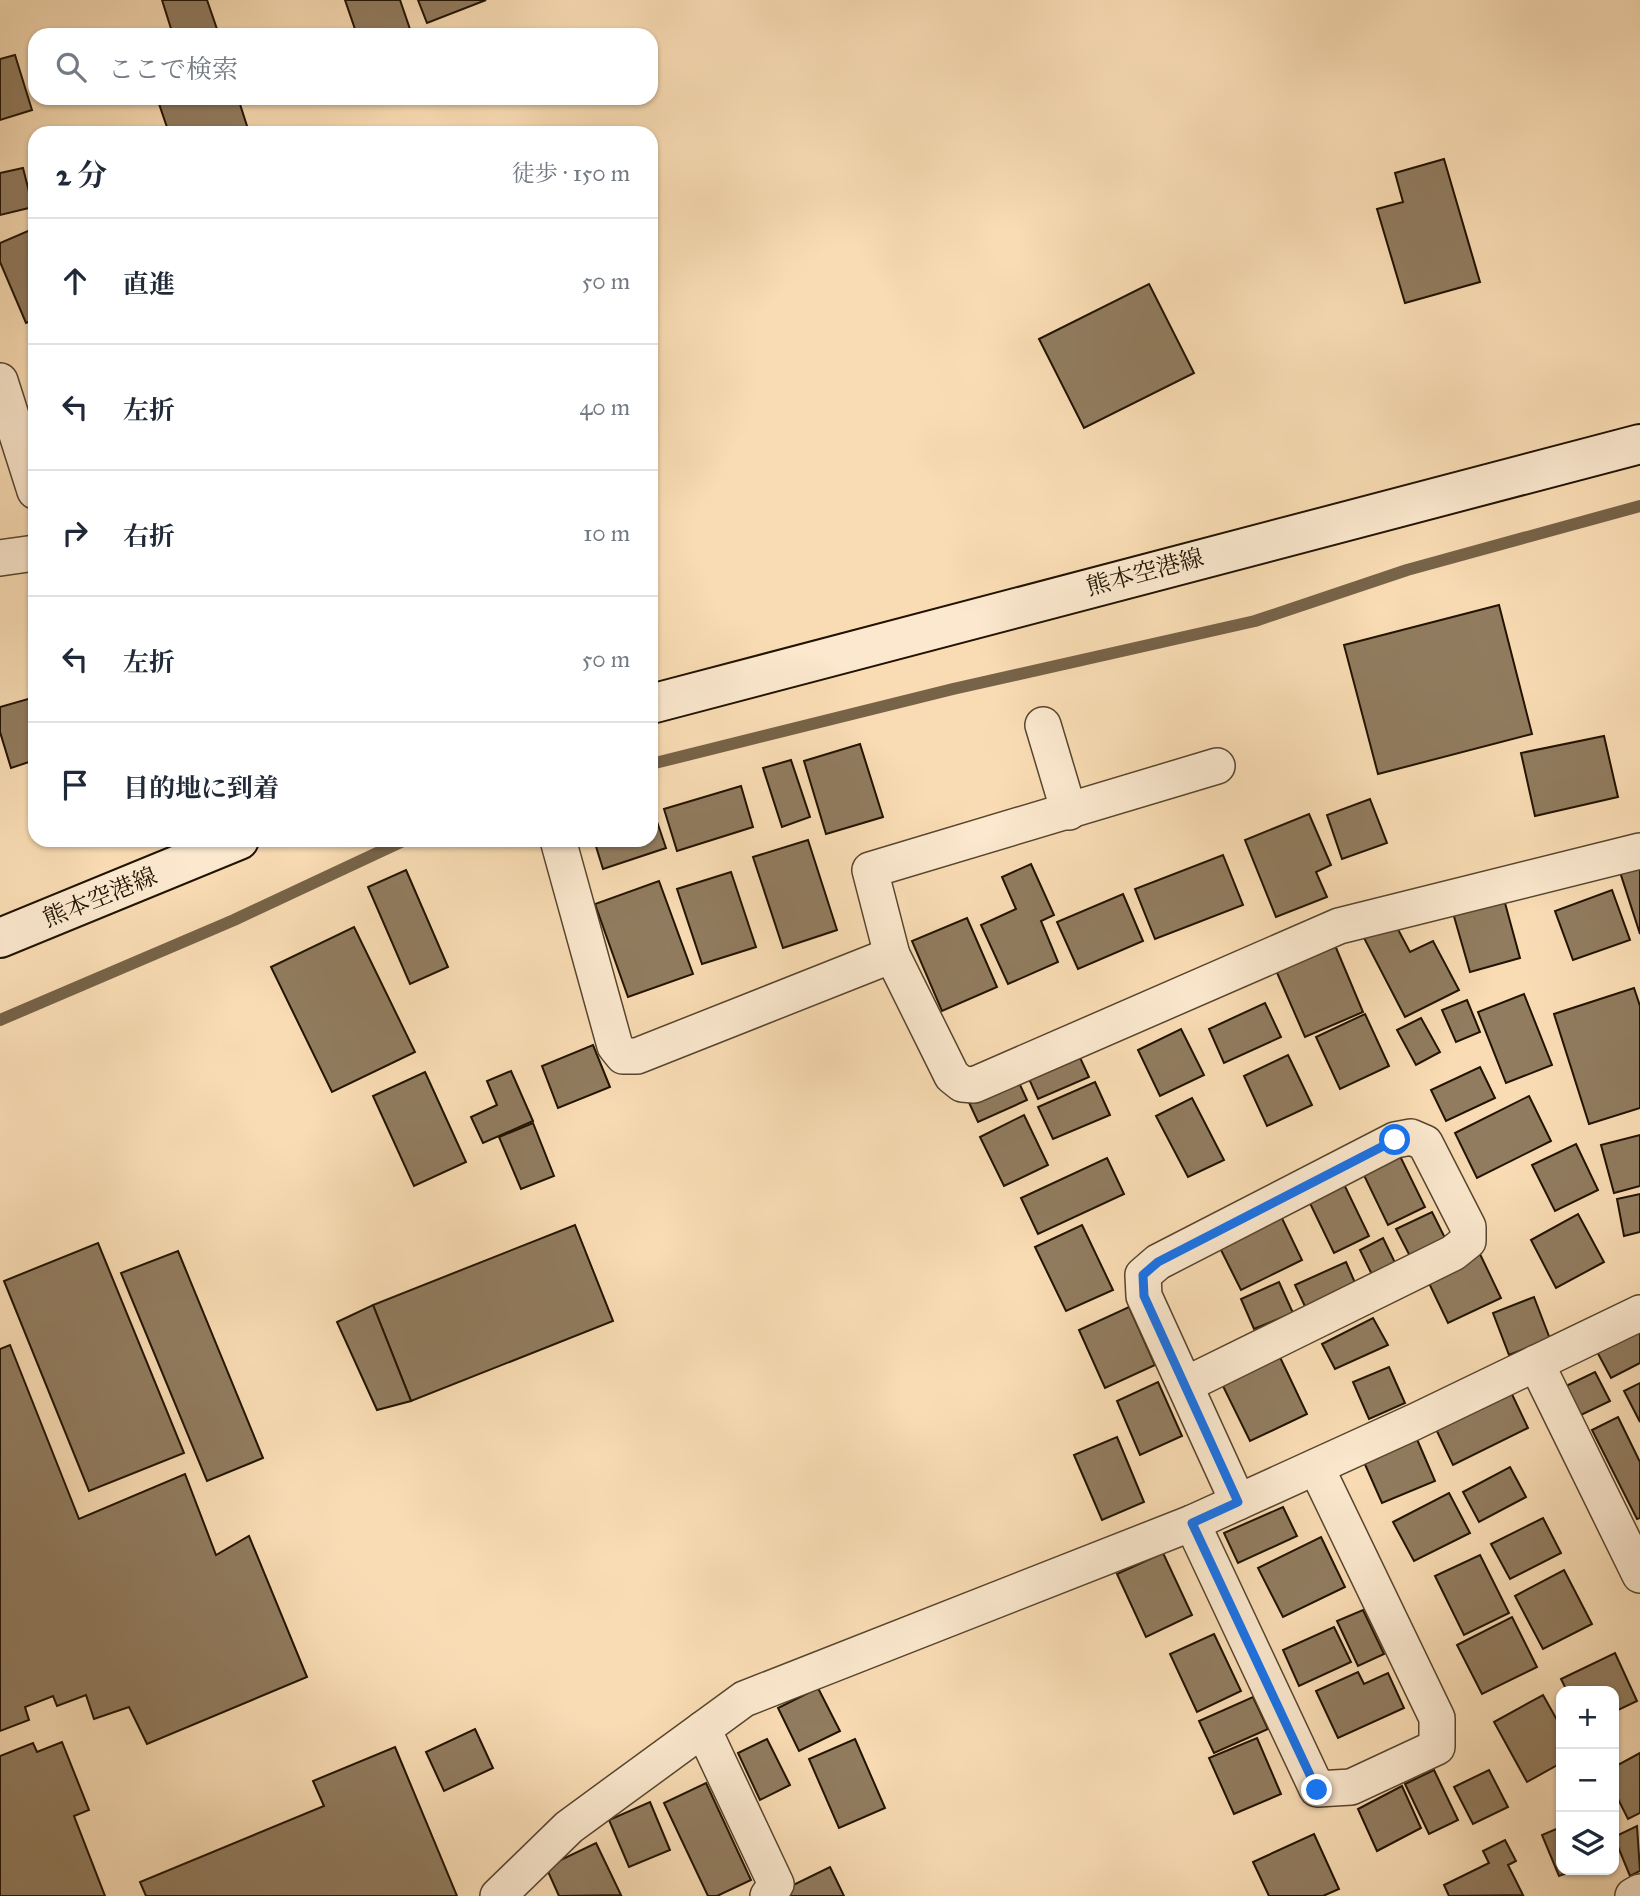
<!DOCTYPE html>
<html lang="ja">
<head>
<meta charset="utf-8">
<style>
	body { margin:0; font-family:"IM FELL Great Primer","Noto Serif JP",serif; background:#f6f6f7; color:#1f2937 }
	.controls { position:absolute; right:21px; bottom:21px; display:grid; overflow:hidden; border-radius:14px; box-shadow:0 2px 5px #0004 }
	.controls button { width:63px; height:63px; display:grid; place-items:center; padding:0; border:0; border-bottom:2px solid #e0e1e3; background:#fff; color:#1f2937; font:35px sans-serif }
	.stop { position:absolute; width:21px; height:21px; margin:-16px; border:5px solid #1a73e8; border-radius:50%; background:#fff }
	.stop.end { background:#1a73e8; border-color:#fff; box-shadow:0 2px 7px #0008 }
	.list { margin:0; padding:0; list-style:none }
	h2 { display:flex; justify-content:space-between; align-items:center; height:91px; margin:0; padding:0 28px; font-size:30px }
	h2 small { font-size:23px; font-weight:400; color:#747a83 }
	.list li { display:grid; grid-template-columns:46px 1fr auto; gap:21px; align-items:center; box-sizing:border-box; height:126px; padding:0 28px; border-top:2px solid #e0e1e3 }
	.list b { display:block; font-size:26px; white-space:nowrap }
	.list em { font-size:23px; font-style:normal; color:#747a83 }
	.icon { flex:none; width:38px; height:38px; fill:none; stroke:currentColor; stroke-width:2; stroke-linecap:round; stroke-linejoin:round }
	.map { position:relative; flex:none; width:1640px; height:1896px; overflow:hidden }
	.search { position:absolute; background:#fff; box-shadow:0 2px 5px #0004; left:28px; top:28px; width:630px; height:77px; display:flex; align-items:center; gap:18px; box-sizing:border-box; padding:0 24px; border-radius:21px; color:#747a83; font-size:26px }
	.panel { position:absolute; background:#fff; box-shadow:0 2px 5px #0004; left:28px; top:126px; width:630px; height:721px; border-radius:21px }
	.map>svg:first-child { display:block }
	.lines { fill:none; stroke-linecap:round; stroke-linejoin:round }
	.stream { stroke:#776348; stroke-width:12 }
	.building { fill:#917c5f; stroke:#211302; stroke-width:2 }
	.street-casing { stroke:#57452e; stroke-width:38 }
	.secondary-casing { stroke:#211302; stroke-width:42 }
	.street { stroke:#fbe8ce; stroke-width:35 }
	.secondary { stroke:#fbe8ce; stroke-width:38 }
	.route { stroke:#1a73e8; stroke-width:9 }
	.labels { text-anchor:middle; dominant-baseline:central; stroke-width:7; stroke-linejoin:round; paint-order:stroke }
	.street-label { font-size:24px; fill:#211302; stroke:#fbe8ce }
</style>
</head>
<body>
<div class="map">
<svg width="1640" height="1896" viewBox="0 0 1640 1896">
	<rect width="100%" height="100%" fill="#f9dcb4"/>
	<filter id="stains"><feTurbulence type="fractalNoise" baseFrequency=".00286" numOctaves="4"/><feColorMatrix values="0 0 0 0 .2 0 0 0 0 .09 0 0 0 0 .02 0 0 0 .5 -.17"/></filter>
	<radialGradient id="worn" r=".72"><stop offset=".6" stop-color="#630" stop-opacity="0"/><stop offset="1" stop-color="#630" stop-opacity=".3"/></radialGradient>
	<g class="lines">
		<g class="stream">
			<path d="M 651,764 L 953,689 L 1255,621 L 1407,570 L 1640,506"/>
			<path d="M 0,1020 L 234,920 L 405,840"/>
		</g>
	</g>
	<g class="building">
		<path d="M 162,0 L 207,0 L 219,35 L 173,35 Z"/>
		<path d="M 345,0 L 400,0 L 411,32 L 357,35 Z"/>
		<path d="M 418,0 L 486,0 L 427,23 Z"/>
		<path d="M 15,55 L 32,110 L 0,120 L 0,59 Z"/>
		<path d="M 157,98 L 238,98 L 248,129 L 234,133 L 169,133 Z"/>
		<path d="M 1444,159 L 1480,282 L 1405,303 L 1377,209 L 1403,202 L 1395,173 Z"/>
		<path d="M 23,168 L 33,207 L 0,215 L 0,173 Z"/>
		<path d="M 35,228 L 35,319 L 26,323 L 0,262 L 0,243 Z"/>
		<path d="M 1149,284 L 1194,373 L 1084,428 L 1039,339 Z"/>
		<path d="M 1499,605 L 1532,734 L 1378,774 L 1344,645 Z"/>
		<path d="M 35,697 L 35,760 L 11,768 L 0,732 L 0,707 Z"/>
		<path d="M 1604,736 L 1618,797 L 1535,816 L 1521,753 Z"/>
		<path d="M 860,744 L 883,817 L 826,834 L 804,761 Z"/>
		<path d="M 791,760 L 810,817 L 782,827 L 763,768 Z"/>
		<path d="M 741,786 L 753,827 L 677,851 L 664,809 Z"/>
		<path d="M 1370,799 L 1387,843 L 1342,859 L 1327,815 Z"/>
		<path d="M 651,804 L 666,848 L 603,869 L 594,840 L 651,840 Z"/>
		<path d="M 1309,814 L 1331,865 L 1316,872 L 1327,897 L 1276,917 L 1245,840 Z"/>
		<path d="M 808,840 L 837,930 L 783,948 L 753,857 Z"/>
		<path d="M 1223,855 L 1243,905 L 1155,939 L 1135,889 Z"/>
		<path d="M 1031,864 L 1054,915 L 1041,921 L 1058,962 L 1008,984 L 981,925 L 1016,909 L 1002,877 Z"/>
		<path d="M 1640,865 L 1640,934 L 1620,872 Z"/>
		<path d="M 406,870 L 448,967 L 410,984 L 368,887 Z"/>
		<path d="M 731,872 L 756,947 L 702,964 L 677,889 Z"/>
		<path d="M 659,881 L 693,974 L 628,997 L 595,904 Z"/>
		<path d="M 1612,890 L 1630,940 L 1573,960 L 1555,911 Z"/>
		<path d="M 1502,892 L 1520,958 L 1470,972 L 1451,906 Z"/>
		<path d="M 1123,894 L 1143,941 L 1078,969 L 1057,922 Z"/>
		<path d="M 967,918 L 997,987 L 942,1011 L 912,941 Z"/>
		<path d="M 1393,920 L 1410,952 L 1433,941 L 1459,990 L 1405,1017 L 1363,936 Z"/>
		<path d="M 354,927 L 415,1052 L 332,1092 L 271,967 Z"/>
		<path d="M 1334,943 L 1363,1012 L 1305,1037 L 1275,968 Z"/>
		<path d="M 1634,988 L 1640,1006 L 1640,1108 L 1589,1124 L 1554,1014 Z"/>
		<path d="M 1524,994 L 1552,1065 L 1506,1083 L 1478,1012 Z"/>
		<path d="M 1467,1000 L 1480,1032 L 1456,1042 L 1442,1010 Z"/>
		<path d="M 1265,1003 L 1281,1037 L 1224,1063 L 1209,1029 Z"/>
		<path d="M 1365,1014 L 1389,1066 L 1340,1089 L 1316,1037 Z"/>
		<path d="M 1421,1018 L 1440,1052 L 1416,1065 L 1397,1030 Z"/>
		<path d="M 1181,1029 L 1204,1075 L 1160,1096 L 1138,1050 Z"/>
		<path d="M 593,1045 L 610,1087 L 558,1108 L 542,1066 Z"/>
		<path d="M 1076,1049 L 1089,1077 L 1038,1099 L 1025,1070 Z"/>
		<path d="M 1288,1055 L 1312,1105 L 1267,1126 L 1244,1076 Z"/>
		<path d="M 1480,1067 L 1495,1098 L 1446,1121 L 1431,1090 Z"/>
		<path d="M 511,1071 L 533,1121 L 483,1143 L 471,1117 L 497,1105 L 487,1081 Z"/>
		<path d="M 425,1072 L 466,1162 L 414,1186 L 373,1096 Z"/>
		<path d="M 1015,1074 L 1027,1100 L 978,1122 L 966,1096 Z"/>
		<path d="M 1095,1082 L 1110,1115 L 1053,1139 L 1038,1107 Z"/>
		<path d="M 1529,1096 L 1551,1141 L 1477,1178 L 1455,1133 Z"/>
		<path d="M 1192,1098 L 1224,1160 L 1188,1177 L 1156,1116 Z"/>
		<path d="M 1024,1115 L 1048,1165 L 1004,1186 L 980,1137 Z"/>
		<path d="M 533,1123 L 554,1176 L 521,1189 L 499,1137 Z"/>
		<path d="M 1640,1135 L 1640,1186 L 1614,1193 L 1601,1145 Z"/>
		<path d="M 1576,1144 L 1598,1190 L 1555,1211 L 1532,1165 Z"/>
		<path d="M 1397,1150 L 1425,1207 L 1388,1225 L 1360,1167 Z"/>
		<path d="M 1107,1158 L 1124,1194 L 1038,1234 L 1021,1198 Z"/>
		<path d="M 1340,1176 L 1369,1236 L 1334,1253 L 1305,1193 Z"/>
		<path d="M 1640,1194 L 1640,1232 L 1624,1236 L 1617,1199 Z"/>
		<path d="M 1278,1210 L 1302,1260 L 1241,1290 L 1216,1240 Z"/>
		<path d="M 1432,1212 L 1449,1246 L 1414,1264 L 1396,1229 Z"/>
		<path d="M 1578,1214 L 1604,1262 L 1556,1288 L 1531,1240 Z"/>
		<path d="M 575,1225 L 613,1321 L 411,1401 L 373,1305 Z"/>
		<path d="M 1082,1225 L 1113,1290 L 1066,1311 L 1035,1247 Z"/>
		<path d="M 1383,1238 L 1400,1273 L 1377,1285 L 1360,1250 Z"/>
		<path d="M 98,1243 L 184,1453 L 89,1491 L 4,1281 Z"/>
		<path d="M 178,1251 L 263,1458 L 207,1481 L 121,1273 Z"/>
		<path d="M 1479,1252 L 1501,1298 L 1448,1323 L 1426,1277 Z"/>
		<path d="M 1346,1262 L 1359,1292 L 1309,1315 L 1295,1285 Z"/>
		<path d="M 1279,1282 L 1293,1313 L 1254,1329 L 1241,1299 Z"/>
		<path d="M 1534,1297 L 1550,1339 L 1509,1355 L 1493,1313 Z"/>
		<path d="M 373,1305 L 411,1401 L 377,1410 L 337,1322 Z"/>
		<path d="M 1129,1307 L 1155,1365 L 1105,1388 L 1079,1330 Z"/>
		<path d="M 1373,1318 L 1388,1345 L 1335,1369 L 1322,1344 Z"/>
		<path d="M 1640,1324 L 1640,1363 L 1611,1378 L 1595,1348 Z"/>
		<path d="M 10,1345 L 79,1519 L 185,1474 L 216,1555 L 249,1536 L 307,1677 L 147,1744 L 129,1707 L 94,1719 L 86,1695 L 57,1706 L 53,1696 L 25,1707 L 29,1720 L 0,1731 L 0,1349 Z"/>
		<path d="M 1278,1353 L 1307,1414 L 1250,1441 L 1220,1380 Z"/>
		<path d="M 1389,1367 L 1405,1403 L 1369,1419 L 1353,1382 Z"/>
		<path d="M 1595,1372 L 1610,1401 L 1581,1415 L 1566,1386 Z"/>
		<path d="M 1158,1382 L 1182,1436 L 1140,1455 L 1117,1401 Z"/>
		<path d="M 1640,1383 L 1640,1422 L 1624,1391 Z"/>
		<path d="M 1509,1388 L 1528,1428 L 1453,1465 L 1434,1425 Z"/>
		<path d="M 1618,1417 L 1640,1462 L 1640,1518 L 1637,1519 L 1592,1430 Z"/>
		<path d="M 1117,1437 L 1144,1502 L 1102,1520 L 1074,1455 Z"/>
		<path d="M 1416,1437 L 1435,1481 L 1382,1503 L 1363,1460 Z"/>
		<path d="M 1510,1467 L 1526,1497 L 1479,1522 L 1463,1492 Z"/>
		<path d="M 1449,1493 L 1470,1533 L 1414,1561 L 1393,1522 Z"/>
		<path d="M 1283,1507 L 1297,1536 L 1238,1563 L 1224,1533 Z"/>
		<path d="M 1543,1518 L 1561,1553 L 1510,1579 L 1491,1544 Z"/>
		<path d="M 1321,1537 L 1345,1587 L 1283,1617 L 1258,1568 Z"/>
		<path d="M 1163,1553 L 1192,1615 L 1146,1637 L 1117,1574 Z"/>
		<path d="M 1480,1555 L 1509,1613 L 1464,1635 L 1435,1576 Z"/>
		<path d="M 1564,1570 L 1592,1624 L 1543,1649 L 1515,1596 Z"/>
		<path d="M 1363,1610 L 1384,1654 L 1358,1666 L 1337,1621 Z"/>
		<path d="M 1512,1617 L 1537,1667 L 1482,1694 L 1457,1645 Z"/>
		<path d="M 1334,1627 L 1351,1662 L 1299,1686 L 1283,1650 Z"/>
		<path d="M 1214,1634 L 1241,1691 L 1197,1712 L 1170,1654 Z"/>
		<path d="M 1615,1653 L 1637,1701 L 1614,1712 L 1614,1691 L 1567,1691 L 1561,1679 Z"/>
		<path d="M 1358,1672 L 1364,1684 L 1388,1673 L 1404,1708 L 1338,1738 L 1316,1691 Z"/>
		<path d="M 818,1688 L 840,1731 L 799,1751 L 778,1708 Z"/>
		<path d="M 1543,1695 L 1561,1727 L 1561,1763 L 1527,1782 L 1494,1722 Z"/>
		<path d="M 1253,1697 L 1268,1729 L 1214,1753 L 1199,1721 Z"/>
		<path d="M 475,1729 L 493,1768 L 444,1791 L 426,1752 Z"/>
		<path d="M 1257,1738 L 1281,1794 L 1234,1814 L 1209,1758 Z"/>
		<path d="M 767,1739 L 790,1785 L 760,1800 L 738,1753 Z"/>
		<path d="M 855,1739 L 885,1808 L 839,1828 L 809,1759 Z"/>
		<path d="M 62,1742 L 89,1810 L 74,1816 L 105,1896 L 0,1896 L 0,1756 L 33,1743 L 37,1752 Z"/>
		<path d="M 395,1747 L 457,1896 L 146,1896 L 140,1882 L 324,1806 L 313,1781 Z"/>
		<path d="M 1640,1753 L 1640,1813 L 1628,1819 L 1614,1791 L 1614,1767 Z"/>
		<path d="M 1434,1770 L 1458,1820 L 1429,1834 L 1405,1784 Z"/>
		<path d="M 1489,1770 L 1508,1807 L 1473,1824 L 1454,1787 Z"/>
		<path d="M 706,1783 L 751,1880 L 717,1896 L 708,1896 L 664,1803 Z"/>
		<path d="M 1402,1786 L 1421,1828 L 1377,1851 L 1358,1809 Z"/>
		<path d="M 650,1802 L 670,1850 L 629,1867 L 609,1820 Z"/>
		<path d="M 1637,1826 L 1640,1871 L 1630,1876 L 1614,1837 Z"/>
		<path d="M 1561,1827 L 1561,1870 L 1575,1870 L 1559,1876 L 1542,1835 Z"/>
		<path d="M 1314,1834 L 1339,1889 L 1323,1896 L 1269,1896 L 1253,1862 Z"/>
		<path d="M 1505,1840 L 1516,1861 L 1508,1865 L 1523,1895 L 1449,1896 L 1444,1885 L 1489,1863 L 1483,1851 Z"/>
		<path d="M 596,1843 L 621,1895 L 559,1896 L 546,1867 Z"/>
		<path d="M 830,1867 L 844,1896 L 788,1896 L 785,1889 Z"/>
	</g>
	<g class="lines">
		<defs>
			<g id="street">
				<path d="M 0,381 L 35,491"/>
				<path d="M 0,558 L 35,553"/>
				<path d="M 1043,725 L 1069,812"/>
				<path d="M 558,840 L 615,1046 L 623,1056 L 637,1056 L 892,955 L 952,1076 L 962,1084 L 974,1085 L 1339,926 L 1640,851"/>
				<path d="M 892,955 L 870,870 L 1217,766"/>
				<path d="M 1536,1363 L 1640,1575"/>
				<path d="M 1185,1385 L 1453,1253 L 1468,1241 L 1468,1227 L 1425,1143 L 1411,1137 L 1395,1140 L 1158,1262 L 1143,1275 L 1144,1296 L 1238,1502"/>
				<path d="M 1192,1523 L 1317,1789 L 1351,1787 L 1437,1747 L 1437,1718 L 1316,1467"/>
				<path d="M 703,1729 L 776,1884 L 768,1896"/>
				<path d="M 498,1896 L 569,1827 L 744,1699 L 1192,1523 L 1414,1422 L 1640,1313"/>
				<path d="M 1633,1896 L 1640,1892"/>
			</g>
			<g id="secondary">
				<path d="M 651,704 L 1640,444"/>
				<path d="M 0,938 L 239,840"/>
			</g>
		</defs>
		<use href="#street" class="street-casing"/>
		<use href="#secondary" class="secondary-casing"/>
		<use href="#street" class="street"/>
		<use href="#secondary" class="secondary"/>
	</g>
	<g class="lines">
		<path class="route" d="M 1317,1790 L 1192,1523 L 1238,1502 L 1144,1296 L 1143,1275 L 1158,1262 L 1395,1140"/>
	</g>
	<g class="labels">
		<g class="street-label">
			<text transform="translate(1145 572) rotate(-15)">熊本空港線</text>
			<text transform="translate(100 897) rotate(-22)">熊本空港線</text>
		</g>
	</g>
	<rect width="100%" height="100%" filter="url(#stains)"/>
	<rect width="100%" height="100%" fill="url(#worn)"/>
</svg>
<div class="controls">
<button>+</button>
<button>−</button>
<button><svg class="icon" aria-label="layers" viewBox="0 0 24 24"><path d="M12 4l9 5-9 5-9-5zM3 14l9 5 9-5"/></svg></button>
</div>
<div class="stop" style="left:1395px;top:1140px"></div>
<div class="stop end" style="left:1317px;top:1790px"></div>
<div class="search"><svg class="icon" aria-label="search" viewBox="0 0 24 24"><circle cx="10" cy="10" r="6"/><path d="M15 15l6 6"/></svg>ここで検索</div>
<section class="panel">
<h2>2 分<small>徒歩 · 150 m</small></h2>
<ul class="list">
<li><svg class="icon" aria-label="ahead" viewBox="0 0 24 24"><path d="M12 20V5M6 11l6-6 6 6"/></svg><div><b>直進</b></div><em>50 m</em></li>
<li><svg class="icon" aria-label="left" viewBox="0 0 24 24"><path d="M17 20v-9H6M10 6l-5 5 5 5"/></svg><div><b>左折</b></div><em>40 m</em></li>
<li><svg class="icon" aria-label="right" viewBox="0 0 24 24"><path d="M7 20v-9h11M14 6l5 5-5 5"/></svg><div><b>右折</b></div><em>10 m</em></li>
<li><svg class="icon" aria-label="left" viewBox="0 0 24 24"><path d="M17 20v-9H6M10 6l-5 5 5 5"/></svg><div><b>左折</b></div><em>50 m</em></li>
<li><svg class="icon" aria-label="arrive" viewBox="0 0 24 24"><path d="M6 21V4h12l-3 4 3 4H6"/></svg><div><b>目的地に到着</b></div></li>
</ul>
</section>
</div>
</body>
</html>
